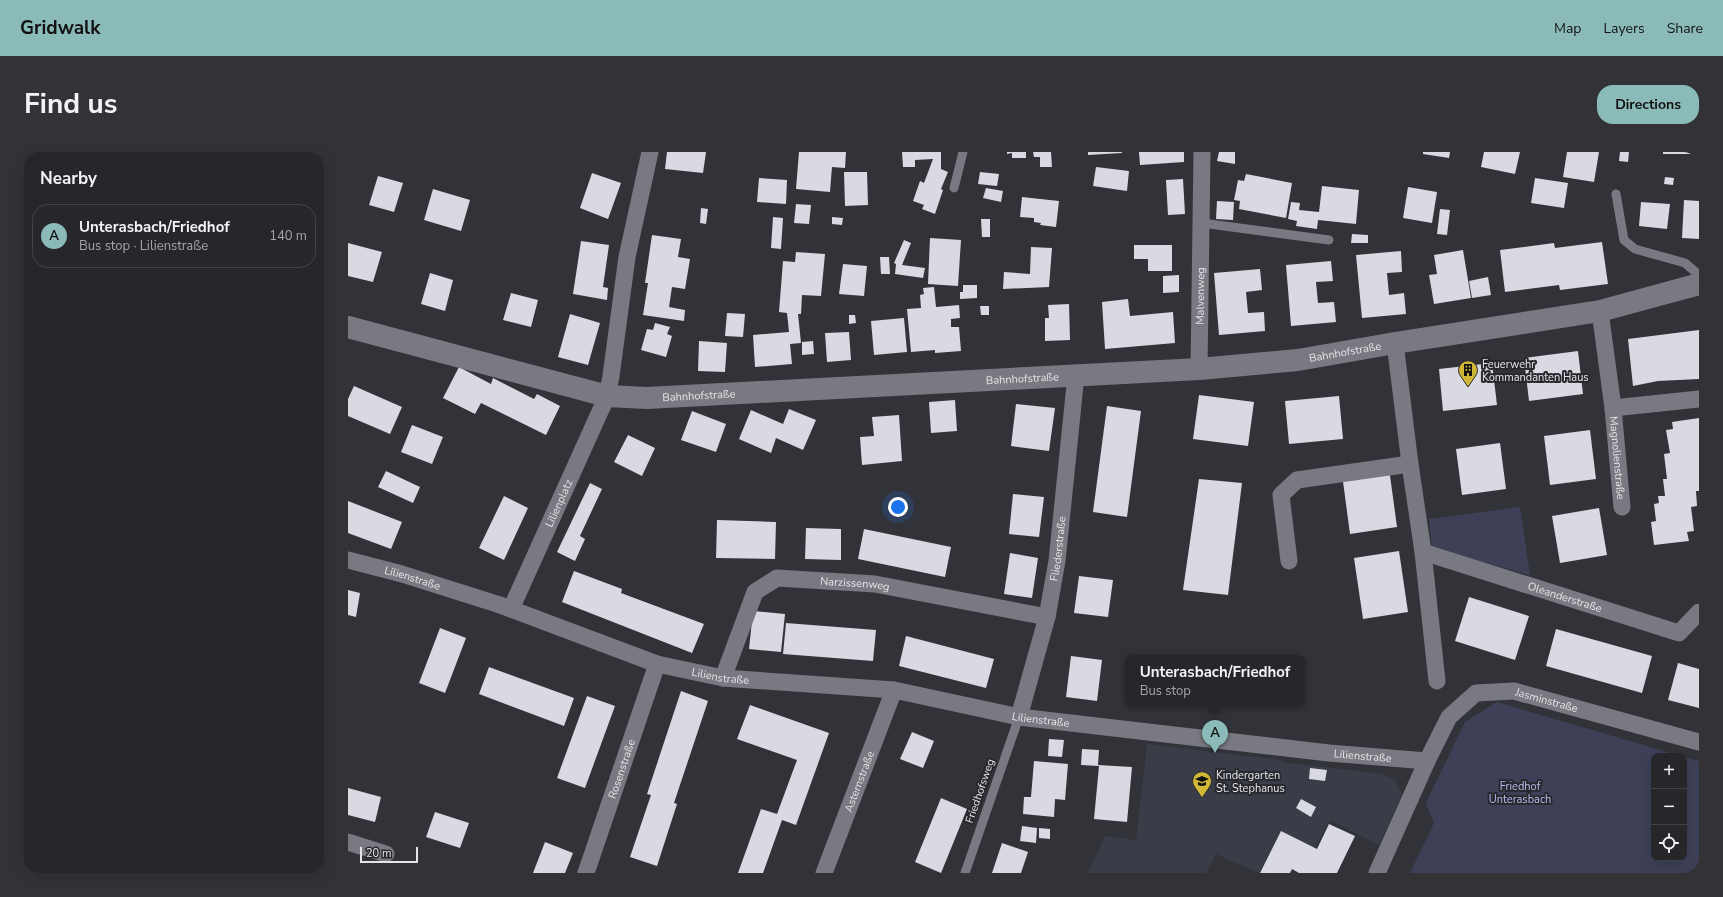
<!DOCTYPE html>
<html lang="en">
<head>
<meta charset="utf-8">
<style>
	body { margin:0; font-family:"Nunito Sans",sans-serif; background:#323237; color:#f1f3f6 }
	.controls { position:absolute; right:12px; bottom:12px; display:grid; overflow:hidden; border-radius:8px; box-shadow:0 4px 16px #0002 }
	.controls button { width:36px; height:36px; display:grid; place-items:center; padding:0; border:0; border-bottom:1px solid #424347; background:#26262b; color:#f1f3f6; font:20px sans-serif }
	.scale { position:absolute; left:12px; bottom:10px; width:58px; box-sizing:border-box; padding-left:4px; border:2px solid #e4e5e8; border-top:0; font-size:11px; line-height:14px; white-space:nowrap; color:#e4e5e8; -webkit-text-stroke:3px #28292e; paint-order:stroke }
	.you { position:absolute; left:550px; top:355px; width:14px; height:14px; margin:-10px; border:3px solid #fff; border-radius:50%; background:#1a73e8; box-shadow:0 0 0 6px #1a73e833 }
	.badge { display:grid; place-items:center; width:26px; height:26px; border-radius:50%; background:#8bbbb9; color:#111; font-size:13px; font-weight:700 }
	.pin { position:absolute; translate:-50% -33px; filter:drop-shadow(0 1px 2px #0008) }
	.pin::after { content:''; position:absolute; top:21px; width:14px; height:12px; background:inherit; clip-path:polygon(0 0,100% 0,50% 100%) }
	.popup { position:absolute; left:777px; top:503px; width:180px; height:52px; box-sizing:border-box; display:grid; place-content:center; border-radius:8px; background:#26262b; filter:drop-shadow(0 1px 3px #0005); font-size:13px; white-space:nowrap; color:#a4a5a9 }
	.popup b { font-size:15px; color:#f1f3f6 }
	.popup::after { content:''; position:absolute; left:50%; top:100%; margin-left:-8px; border:8px solid transparent; border-top-color:#26262b }
	.list { margin:0; padding:0; list-style:none }
	h2 { display:flex; justify-content:space-between; align-items:center; height:52px; margin:0; padding:0 16px; font-size:17px }
	h2 small { font-size:13px; font-weight:400; color:#a4a5a9 }
	.list li { display:grid; grid-template-columns:26px 1fr auto; gap:12px; align-items:center; box-sizing:border-box; height:64px; margin:0 8px 8px; padding:0 8px; border:1px solid #424347; border-radius:16px }
	.list b { display:block; font-size:15px; white-space:nowrap }
	.list p { margin:0; font-size:13px; white-space:nowrap; color:#a4a5a9 }
	.list em { font-size:13px; font-style:normal; color:#a4a5a9 }
	.icon { flex:none; width:22px; height:22px; fill:none; stroke:currentColor; stroke-width:2; stroke-linecap:round; stroke-linejoin:round }
	.map { position:relative; flex:none; width:1351px; height:721px; overflow:hidden; border-radius:16px }
	header { display:flex; align-items:center; gap:24px; box-sizing:border-box; height:56px; padding:0 20px; background:#8bbbb9; color:#111 }
	header strong { font-size:19px }
	nav { display:flex; gap:22px; margin-inline-start:auto; font-size:14px }
	.intro { display:flex; align-items:center; justify-content:space-between; box-sizing:border-box; height:96px; padding:0 24px }
	h1 { margin:0; font-size:28px }
	.button { padding:10px 18px; border-radius:16px; background:#8bbbb9; color:#111; font-size:14px; font-weight:700 }
	main { display:flex; gap:24px; padding:0 24px }
	aside { flex:1; background:#26262b; border-radius:16px; box-shadow:0 4px 16px #0002 }
	.map>svg:first-child { display:block }
	.built { fill:#3a3c48 }
	.green { fill:#3d4057 }
	.building { fill:#d8d9e1 }
	.lines { fill:none; stroke-linecap:round; stroke-linejoin:round }
	.lane { stroke:#797a81; stroke-width:9 }
	.street { stroke:#797a81; stroke-width:17 }
	.secondary { stroke:#797a81; stroke-width:22 }
	.labels { text-anchor:middle; dominant-baseline:central; stroke-width:4; stroke-linejoin:round; paint-order:stroke }
	.street-label { font-size:11px; fill:#e4e5e8; stroke:#28292e }
	.poi-label { font-size:11px; fill:#e4e5e8; stroke:#28292e; text-anchor:start }
	.park-label { font-size:11px; fill:#b5bdf0; stroke:#28292e }
</style>
</head>
<body>
<header>
<strong>Gridwalk</strong>
<nav><a>Map</a><a>Layers</a><a>Share</a></nav>
</header>
<div class="intro"><h1>Find us</h1><a class="button">Directions</a></div>
<main>
<aside>
<h2>Nearby<small></small></h2>
<ul class="list">
<li><span class="badge">A</span><div><b>Unterasbach/Friedhof</b><p>Bus stop · Lilienstraße</p></div><em>140 m</em></li>
</ul>
</aside>
<div class="map">
<svg width="1351" height="721" viewBox="0 0 1351 721">
	<rect width="100%" height="100%" fill="#323339"/>
	<path class="built" d="M 799,592 L 934,608 L 933,610 L 1036,622 L 1047,629 L 1054,642 L 1031,693 L 982,668 L 967,696 L 933,679 L 911,721 L 868,702 L 858,721 L 740,721 L 757,684 L 788,688 Z"/>
	<g class="green">
		<path d="M 1172,355 L 1182,423 L 1084,396 L 1081,367 Z"/>
		<path d="M 1149,550 L 1333,604 L 1306,604 L 1306,706 L 1336,706 L 1336,605 L 1351,609 L 1351,721 L 1062,721 L 1086,671 L 1078,651 L 1117,570 Z"/>
	</g>
	<g class="building">
		<path d="M 319,0 L 358,0 L 355,21 L 317,17 Z"/>
		<path d="M 451,0 L 498,0 L 497,16 L 484,15 L 482,40 L 448,37 Z"/>
		<path d="M 554,0 L 593,0 L 593,17 L 600,20 L 593,37 L 595,38 L 587,62 L 574,57 L 576,53 L 565,49 L 572,29 L 576,31 L 585,7 L 567,8 L 567,15 L 555,15 Z"/>
		<path d="M 659,0 L 678,0 L 678,6 L 664,6 L 664,1 L 659,2 Z"/>
		<path d="M 685,0 L 703,0 L 704,15 L 692,15 L 692,5 L 686,5 Z"/>
		<path d="M 740,0 L 774,0 L 774,1 L 740,3 Z"/>
		<path d="M 791,0 L 836,0 L 836,10 L 792,13 Z"/>
		<path d="M 871,0 L 887,0 L 887,12 L 869,9 Z"/>
		<path d="M 1075,0 L 1102,0 L 1101,6 L 1075,2 Z"/>
		<path d="M 1136,0 L 1172,0 L 1167,22 L 1133,15 Z"/>
		<path d="M 1219,0 L 1251,0 L 1246,30 L 1215,25 Z"/>
		<path d="M 1272,0 L 1281,0 L 1280,10 L 1271,9 Z"/>
		<rect x="1315" y="0" width="29" height="2"/>
		<path d="M 748,15 L 781,19 L 779,39 L 745,34 Z"/>
		<path d="M 496,20 L 519,20 L 520,53 L 497,54 Z"/>
		<path d="M 632,20 L 651,22 L 649,34 L 630,32 Z"/>
		<path d="M 244,21 L 273,31 L 260,67 L 232,56 Z"/>
		<path d="M 898,22 L 944,31 L 938,66 L 891,57 L 892,49 L 886,48 L 890,28 L 896,29 Z"/>
		<path d="M 30,24 L 55,31 L 46,60 L 21,53 Z"/>
		<path d="M 1317,25 L 1326,26 L 1325,33 L 1316,32 Z"/>
		<path d="M 411,26 L 439,28 L 438,52 L 409,50 Z"/>
		<path d="M 1187,26 L 1220,31 L 1216,56 L 1183,51 Z"/>
		<path d="M 835,27 L 837,62 L 820,63 L 818,28 Z"/>
		<path d="M 974,34 L 1011,38 L 1008,72 L 970,68 L 969,77 L 948,74 L 949,69 L 940,67 L 943,50 L 952,51 L 951,58 L 971,60 Z"/>
		<path d="M 1060,35 L 1089,40 L 1084,71 L 1055,66 Z"/>
		<path d="M 638,36 L 655,39 L 653,50 L 635,46 Z"/>
		<path d="M 85,37 L 122,48 L 113,79 L 76,68 Z"/>
		<path d="M 674,45 L 711,49 L 708,75 L 692,73 L 693,71 L 686,70 L 686,66 L 672,65 Z"/>
		<path d="M 1336,48 L 1351,49 L 1351,87 L 1334,86 Z"/>
		<path d="M 869,49 L 886,50 L 885,68 L 868,67 Z"/>
		<path d="M 1293,50 L 1322,52 L 1319,77 L 1291,74 Z"/>
		<path d="M 448,52 L 463,53 L 461,72 L 446,71 Z"/>
		<path d="M 353,56 L 360,57 L 358,72 L 352,71 Z"/>
		<path d="M 1092,57 L 1102,58 L 1099,83 L 1089,82 Z"/>
		<path d="M 425,65 L 435,66 L 433,97 L 423,96 Z"/>
		<path d="M 484,65 L 495,66 L 494,73 L 484,72 Z"/>
		<path d="M 633,67 L 642,67 L 642,85 L 634,85 Z"/>
		<path d="M 1004,82 L 1020,83 L 1020,91 L 1003,91 Z"/>
		<path d="M 304,83 L 333,87 L 330,105 L 342,107 L 337,137 L 324,135 L 321,155 L 337,158 L 336,169 L 295,163 L 300,131 L 297,131 Z"/>
		<path d="M 582,86 L 613,88 L 610,134 L 580,132 Z"/>
		<path d="M 556,88 L 563,91 L 554,113 L 577,116 L 575,126 L 547,122 L 548,112 L 546,111 Z"/>
		<path d="M 233,89 L 261,93 L 255,135 L 260,136 L 259,148 L 225,142 Z"/>
		<path d="M 1254,90 L 1260,132 L 1212,138 L 1211,133 L 1157,140 L 1152,98 L 1206,91 L 1207,96 Z"/>
		<path d="M 0,91 L 34,100 L 25,130 L 0,124 Z"/>
		<path d="M 786,93 L 824,93 L 824,119 L 800,119 L 800,107 L 786,107 Z"/>
		<path d="M 683,95 L 704,96 L 701,135 L 655,137 L 656,120 L 682,122 Z"/>
		<path d="M 1115,98 L 1123,146 L 1086,152 L 1081,123 L 1089,122 L 1086,103 Z"/>
		<path d="M 1053,99 L 1054,120 L 1039,121 L 1041,143 L 1056,141 L 1058,162 L 1014,166 L 1008,103 Z"/>
		<path d="M 448,100 L 477,102 L 473,144 L 454,143 L 453,162 L 450,162 L 453,191 L 442,192 L 444,212 L 407,215 L 405,183 L 441,180 L 439,161 L 431,160 L 435,109 L 447,110 Z"/>
		<path d="M 532,105 L 541,105 L 542,122 L 533,122 Z"/>
		<path d="M 983,109 L 985,129 L 968,130 L 970,151 L 986,150 L 988,170 L 943,174 L 938,113 Z"/>
		<path d="M 495,112 L 519,114 L 516,144 L 491,142 Z"/>
		<path d="M 912,117 L 914,138 L 898,140 L 900,161 L 916,160 L 917,179 L 871,183 L 866,121 Z"/>
		<path d="M 82,121 L 105,128 L 97,159 L 73,152 Z"/>
		<path d="M 831,123 L 831,140 L 815,141 L 815,124 Z"/>
		<path d="M 1140,125 L 1143,143 L 1124,146 L 1121,129 Z"/>
		<path d="M 615,133 L 629,133 L 629,146 L 612,147 L 612,140 L 615,140 Z"/>
		<path d="M 586,135 L 588,155 L 611,153 L 612,166 L 603,167 L 603,175 L 611,175 L 613,199 L 587,201 L 587,198 L 563,200 L 559,157 L 573,156 L 572,143 L 576,142 L 575,136 Z"/>
		<path d="M 163,141 L 190,148 L 183,175 L 155,168 Z"/>
		<path d="M 780,147 L 782,164 L 825,160 L 827,191 L 757,197 L 754,150 Z"/>
		<path d="M 721,152 L 722,188 L 697,189 L 697,166 L 701,166 L 700,153 Z"/>
		<path d="M 632,154 L 641,154 L 641,163 L 633,163 Z"/>
		<path d="M 379,161 L 397,162 L 395,185 L 377,184 Z"/>
		<path d="M 222,162 L 252,171 L 240,213 L 210,205 Z"/>
		<path d="M 501,163 L 507,163 L 508,171 L 501,172 Z"/>
		<path d="M 556,166 L 559,200 L 526,203 L 523,169 Z"/>
		<path d="M 307,171 L 322,175 L 319,182 L 324,184 L 318,205 L 293,198 L 299,177 L 305,178 Z"/>
		<path d="M 1351,178 L 1351,227 L 1310,229 L 1285,234 L 1280,187 Z"/>
		<path d="M 501,180 L 503,208 L 479,210 L 477,181 Z"/>
		<path d="M 351,189 L 379,191 L 377,220 L 350,219 Z"/>
		<path d="M 465,189 L 466,202 L 454,203 L 454,190 Z"/>
		<path d="M 1230,199 L 1235,242 L 1181,249 L 1176,206 Z"/>
		<path d="M 1144,211 L 1149,253 L 1095,259 L 1091,217 Z"/>
		<path d="M 111,215 L 143,232 L 145,226 L 186,247 L 189,242 L 212,254 L 198,283 L 133,251 L 127,262 L 95,246 Z"/>
		<path d="M 6,234 L 54,255 L 42,282 L 0,264 L 0,247 Z"/>
		<path d="M 851,243 L 906,250 L 900,294 L 845,287 Z"/>
		<path d="M 991,244 L 995,287 L 941,292 L 937,249 Z"/>
		<path d="M 607,248 L 609,279 L 583,281 L 581,250 Z"/>
		<path d="M 668,252 L 707,256 L 701,299 L 663,294 Z"/>
		<path d="M 759,254 L 793,259 L 779,365 L 745,360 Z"/>
		<path d="M 441,257 L 468,268 L 455,298 L 428,286 L 423,301 L 391,287 L 403,258 L 435,272 Z"/>
		<path d="M 344,259 L 378,272 L 368,300 L 333,288 Z"/>
		<path d="M 551,263 L 554,309 L 514,313 L 512,285 L 526,284 L 524,265 Z"/>
		<path d="M 1351,266 L 1351,339 L 1348,339 L 1349,354 L 1343,355 L 1346,379 L 1339,380 L 1341,389 L 1306,393 L 1303,370 L 1308,369 L 1306,352 L 1311,351 L 1310,344 L 1317,344 L 1315,327 L 1319,327 L 1316,302 L 1322,301 L 1318,278 L 1325,277 L 1324,270 Z"/>
		<path d="M 64,273 L 95,285 L 84,312 L 53,300 Z"/>
		<path d="M 1242,278 L 1248,327 L 1202,333 L 1196,284 Z"/>
		<path d="M 280,283 L 307,296 L 294,324 L 266,310 Z"/>
		<path d="M 1152,291 L 1158,337 L 1114,343 L 1108,297 Z"/>
		<path d="M 1041,316 L 1049,375 L 1002,382 L 994,322 Z"/>
		<path d="M 38,319 L 72,335 L 65,351 L 30,335 Z"/>
		<path d="M 851,327 L 894,331 L 880,443 L 835,438 Z"/>
		<path d="M 242,331 L 254,337 L 232,384 L 237,387 L 227,409 L 209,400 Z"/>
		<path d="M 665,342 L 696,345 L 691,385 L 661,382 Z"/>
		<path d="M 156,344 L 180,356 L 156,408 L 131,396 Z"/>
		<path d="M 0,349 L 54,370 L 43,397 L 0,381 Z"/>
		<path d="M 1251,356 L 1259,403 L 1212,411 L 1204,364 Z"/>
		<path d="M 369,368 L 428,370 L 427,407 L 368,406 Z"/>
		<path d="M 458,376 L 493,377 L 493,408 L 457,407 Z"/>
		<path d="M 516,377 L 603,395 L 597,425 L 510,407 Z"/>
		<path d="M 1051,399 L 1060,460 L 1015,467 L 1006,406 Z"/>
		<path d="M 662,401 L 690,406 L 684,446 L 656,442 Z"/>
		<path d="M 226,419 L 274,437 L 273,441 L 356,472 L 344,501 L 214,450 Z"/>
		<path d="M 731,424 L 765,428 L 760,465 L 726,461 Z"/>
		<path d="M 0,438 L 12,441 L 8,465 L 0,463 Z"/>
		<path d="M 1121,445 L 1181,464 L 1167,508 L 1107,489 Z"/>
		<path d="M 405,459 L 437,462 L 433,500 L 401,497 Z"/>
		<path d="M 438,471 L 528,478 L 525,509 L 435,502 Z"/>
		<path d="M 92,476 L 118,486 L 97,541 L 71,531 Z"/>
		<path d="M 1208,477 L 1304,504 L 1294,541 L 1198,514 Z"/>
		<path d="M 558,484 L 646,507 L 638,536 L 551,514 Z"/>
		<path d="M 723,504 L 754,508 L 749,549 L 718,545 Z"/>
		<path d="M 1330,511 L 1351,517 L 1351,556 L 1320,548 Z"/>
		<path d="M 141,515 L 226,546 L 216,574 L 131,542 Z"/>
		<path d="M 333,539 L 360,549 L 326,651 L 329,652 L 309,714 L 282,705 L 303,643 L 299,642 Z"/>
		<path d="M 239,544 L 267,554 L 237,636 L 209,626 Z"/>
		<path d="M 402,553 L 481,581 L 448,673 L 434,668 L 415,721 L 390,721 L 413,657 L 429,662 L 449,608 L 389,587 Z"/>
		<path d="M 564,580 L 586,589 L 575,616 L 552,607 Z"/>
		<path d="M 701,587 L 716,588 L 714,605 L 700,604 Z"/>
		<path d="M 734,597 L 751,598 L 750,613 L 784,615 L 779,670 L 746,667 L 751,614 L 733,613 Z"/>
		<path d="M 686,609 L 720,612 L 717,648 L 707,647 L 706,665 L 675,662 L 676,645 L 683,645 Z"/>
		<path d="M 962,616 L 979,618 L 977,629 L 961,627 Z"/>
		<path d="M 0,636 L 33,645 L 27,670 L 0,663 Z"/>
		<path d="M 593,646 L 619,657 L 593,721 L 567,710 Z"/>
		<path d="M 953,647 L 968,655 L 963,665 L 948,656 Z"/>
		<path d="M 87,660 L 121,671 L 112,696 L 78,685 Z"/>
		<path d="M 981,672 L 1007,684 L 989,721 L 951,721 L 944,717 L 942,721 L 912,721 L 933,679 L 969,697 Z"/>
		<path d="M 674,674 L 689,676 L 688,691 L 672,689 Z"/>
		<path d="M 691,676 L 702,677 L 702,687 L 691,686 Z"/>
		<path d="M 197,690 L 225,701 L 217,721 L 185,721 Z"/>
		<path d="M 654,691 L 680,700 L 673,721 L 644,721 Z"/>
	</g>
	<g class="lines">
		<g class="lane">
			<path d="M 606,36 L 615,0"/>
			<path d="M 1268,42 L 1276,88 L 1287,97 L 1337,111 L 1351,123"/>
			<path d="M 854,71 L 981,88"/>
			<path d="M 617,721 L 671,565"/>
		</g>
		<g class="street">
			<path d="M 1252,159 L 1265,256 L 1351,247"/>
			<path d="M 1047,191 L 1062,312 L 1075,400 L 1089,529"/>
			<path id="s1" d="M 851,217 L 854,0"/>
			<path id="s2" d="M 1265,256 L 1274,355"/>
			<path id="s3" d="M 1075,400 L 1331,481 L 1351,460"/>
			<path id="s4" d="M 0,408 L 54,422 L 152,453 L 309,512 L 375,526 L 546,538 L 671,565 L 981,601 L 1079,609"/>
			<path d="M 941,409 L 933,343 L 949,328 L 1062,312"/>
			<path id="s5" d="M 163,457 L 259,244 L 263,224 L 279,105 L 302,0"/>
			<path id="s6" d="M 375,526 L 407,440 L 429,426 L 527,432 L 699,465"/>
			<path id="s7" d="M 671,565 L 699,465 L 709,409 L 728,223"/>
			<path d="M 0,690 L 38,702"/>
			<path id="s8" d="M 238,721 L 309,512"/>
			<path id="s9" d="M 476,721 L 546,538"/>
			<path id="s10" d="M 1029,721 L 1079,609 L 1101,565 L 1128,541 L 1166,539 L 1351,590"/>
		</g>
		<path class="secondary" id="s11" d="M 0,175 L 259,244 L 299,246 L 851,217 L 950,208 L 1047,191 L 1252,159 L 1351,132"/>
	</g>
	<defs>
		<symbol id="building-pin" viewBox="-11 -11 22 30"><path d="M0 17L-7.5 6A9.5 9.5 0 1 1 7.5 6Z" fill="#d0b736" stroke="#28292e"/><path d="M-4-6H4V6H1V3H-1V6H-4ZM-2.5-4.3h1.7v1.8h-1.7ZM.8-4.3h1.7v1.8H.8ZM-2.5-1h1.7V.8h-1.7ZM.8-1h1.7V.8H.8Z" fill="#111"/></symbol>
		<symbol id="school-pin" viewBox="-11 -11 22 30"><path d="M0 17L-7.5 6A9.5 9.5 0 1 1 7.5 6Z" fill="#d0b736" stroke="#28292e"/><path d="M0-5L7-2L0 1L-7-2ZM-4 1L0 2.5L4 1V4Q0 6-4 4Z" fill="#111"/></symbol>
	</defs>
	<g fill-rule="evenodd">
		<use href="#building-pin" x="1109" y="207" width="22" height="30"/>
		<use href="#school-pin" x="843" y="618" width="22" height="30"/>
	</g>
	<g class="labels">
		<g class="street-label">
			<text stroke="none"><textPath href="#s1" startOffset="73">Malvenweg</textPath></text>
			<text stroke="none"><textPath href="#s11" startOffset="1008">Bahnhofstraße</textPath></text>
			<text stroke="none"><textPath href="#s11" startOffset="684">Bahnhofstraße</textPath></text>
			<text stroke="none"><textPath href="#s11" startOffset="360">Bahnhofstraße</textPath></text>
			<text stroke="none"><textPath href="#s2" startOffset="50">Magnolienstraße</textPath></text>
			<text stroke="none"><textPath href="#s5" startOffset="116">Lilienplatz</textPath></text>
			<text stroke="none"><textPath href="#s7" startOffset="173">Fliederstraße</textPath></text>
			<text stroke="none"><textPath href="#s4" startOffset="67">Lilienstraße</textPath></text>
			<text stroke="none"><textPath href="#s6" startOffset="196">Narzissenweg</textPath></text>
			<text stroke="none"><textPath href="#s3" startOffset="149">Oleanderstraße</textPath></text>
			<text stroke="none"><textPath href="#s4" startOffset="391">Lilienstraße</textPath></text>
			<text stroke="none"><textPath href="#s10" startOffset="280">Jasminstraße</textPath></text>
			<text stroke="none"><textPath href="#s4" startOffset="715">Lilienstraße</textPath></text>
			<text stroke="none"><textPath href="#s4" startOffset="1039">Lilienstraße</textPath></text>
			<text stroke="none"><textPath href="#s8" startOffset="110">Rosenstraße</textPath></text>
			<text stroke="none"><textPath href="#s9" startOffset="98">Asternstraße</textPath></text>
			<text transform="translate(632 639) rotate(-71)">Friedhofsweg</text>
		</g>
		<g class="poi-label">
			<text x="1134" y="212">Feuerwehr<tspan x="1134" dy="13">Kommandanten Haus</tspan></text>
			<text x="868" y="623">Kindergarten<tspan x="868" dy="13">St. Stephanus</tspan></text>
		</g>
		<g class="park-label">
			<text x="1172" y="634">Friedhof<tspan x="1172" dy="13">Unterasbach</tspan></text>
		</g>
	</g>
</svg>
<div class="controls">
<button>+</button>
<button>−</button>
<button><svg class="icon" aria-label="locate" viewBox="0 0 24 24"><circle cx="12" cy="12" r="6"/><path d="M12 2v4M12 18v4M2 12h4M18 12h4"/></svg></button>
</div>
<div class="scale">20 m</div>
<div class="you"></div>
<div class="pin badge" style="left:867px;top:601px">A</div>
<div class="popup"><b>Unterasbach/Friedhof</b>Bus stop</div>
</div>
</main>
</body>
</html>
